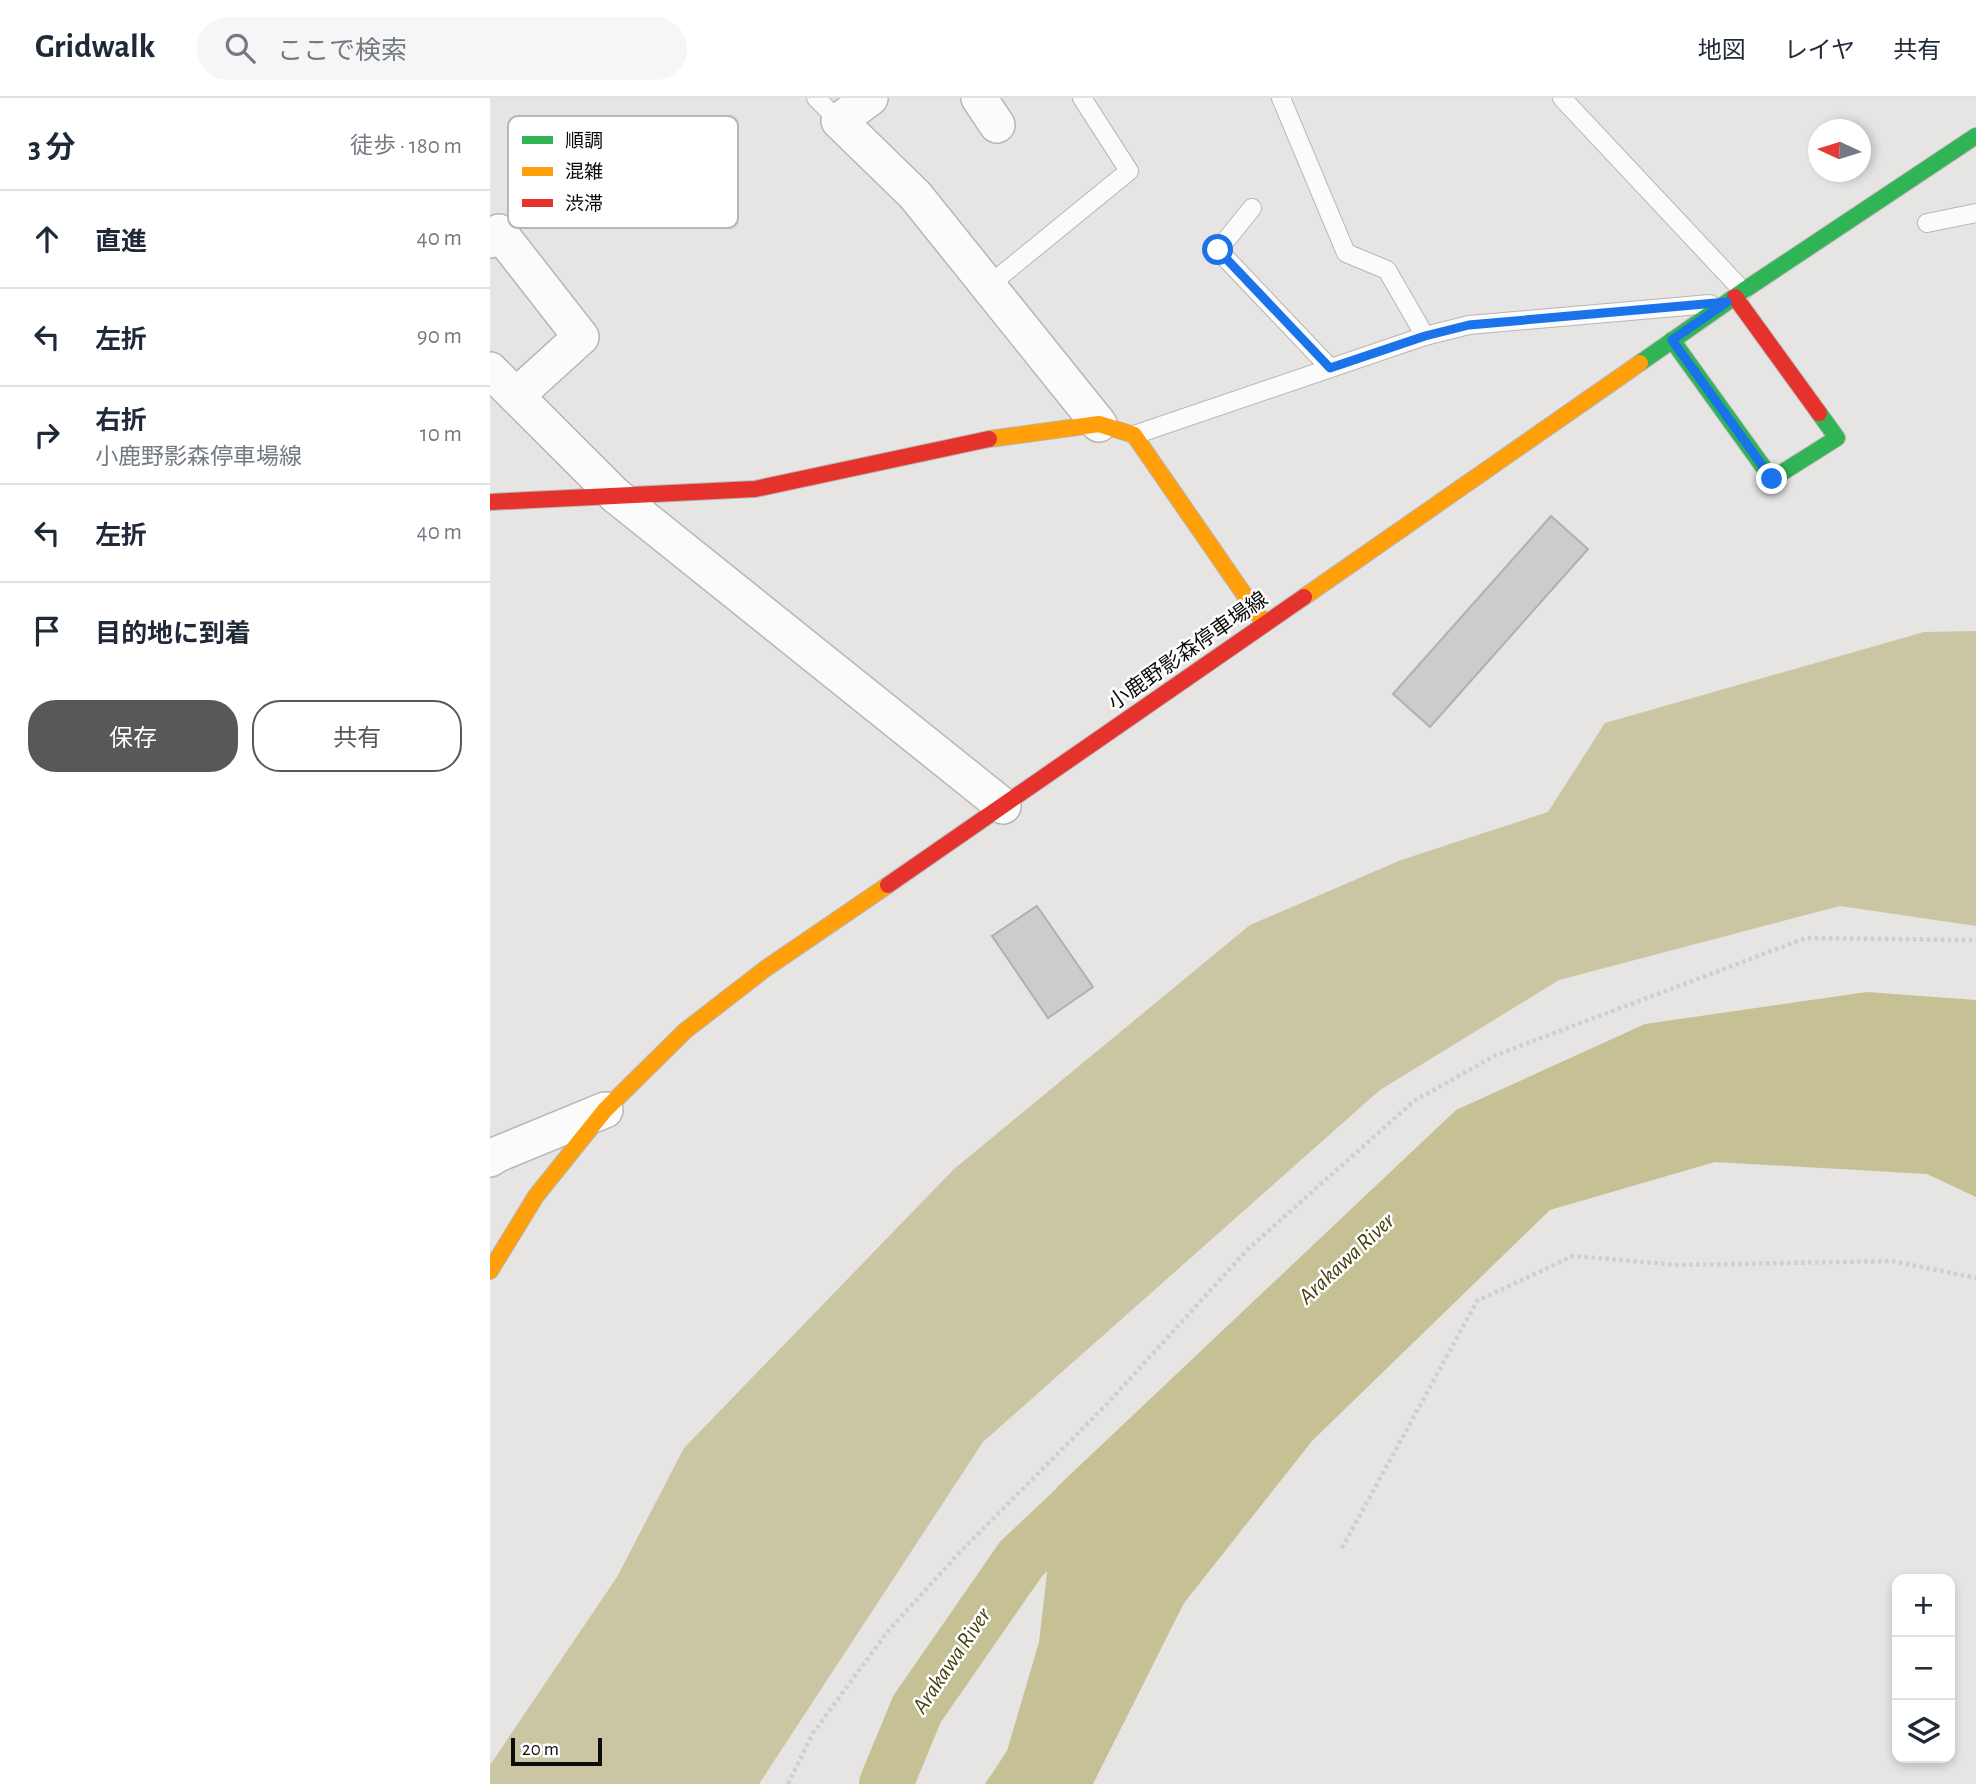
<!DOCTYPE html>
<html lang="ja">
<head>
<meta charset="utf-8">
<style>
	body { margin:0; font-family:"Alegreya Sans","Noto Sans JP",sans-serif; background:#f6f6f7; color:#1f2937 }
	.controls { position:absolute; right:21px; bottom:21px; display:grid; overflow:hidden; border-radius:14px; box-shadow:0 4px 10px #0003 }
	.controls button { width:63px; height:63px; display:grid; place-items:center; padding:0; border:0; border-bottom:2px solid #e0e1e3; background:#fff; color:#1f2937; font:35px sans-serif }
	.compass { position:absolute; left:1318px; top:21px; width:63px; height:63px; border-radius:50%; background:#fff; box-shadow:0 4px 10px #0003; rotate:274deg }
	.scale { position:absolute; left:21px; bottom:18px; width:91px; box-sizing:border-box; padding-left:7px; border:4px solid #0c0c0b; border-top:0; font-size:19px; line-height:24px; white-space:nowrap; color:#0c0c0b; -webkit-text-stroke:5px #fff; paint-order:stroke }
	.stop { position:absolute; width:21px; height:21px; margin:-16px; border:5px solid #1a73e8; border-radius:50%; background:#fff }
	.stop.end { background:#1a73e8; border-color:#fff; box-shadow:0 2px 7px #0008 }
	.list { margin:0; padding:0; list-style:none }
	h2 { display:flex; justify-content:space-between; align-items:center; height:91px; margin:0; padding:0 28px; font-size:30px }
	h2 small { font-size:23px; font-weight:400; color:#747a83 }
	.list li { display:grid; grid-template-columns:46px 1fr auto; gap:21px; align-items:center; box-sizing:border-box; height:98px; padding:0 28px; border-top:2px solid #e0e1e3 }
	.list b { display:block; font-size:26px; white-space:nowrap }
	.list p { margin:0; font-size:23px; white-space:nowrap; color:#747a83 }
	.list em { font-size:23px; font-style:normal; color:#747a83 }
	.actions { display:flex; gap:14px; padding:21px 28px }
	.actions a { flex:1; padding:16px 0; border:2px solid #585857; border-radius:28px; text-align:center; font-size:24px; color:#585857 }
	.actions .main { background:#585857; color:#fff }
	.icon { flex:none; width:38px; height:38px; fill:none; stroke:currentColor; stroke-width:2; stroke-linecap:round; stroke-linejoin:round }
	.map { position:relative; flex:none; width:1486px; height:1686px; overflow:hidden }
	header { display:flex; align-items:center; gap:42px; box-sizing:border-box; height:98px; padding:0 35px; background:#fff; border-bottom:2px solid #e0e1e3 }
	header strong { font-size:33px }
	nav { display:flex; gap:38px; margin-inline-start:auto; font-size:24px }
	.search { width:490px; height:63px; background:#f6f6f7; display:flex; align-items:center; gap:18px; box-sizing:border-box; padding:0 24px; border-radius:38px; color:#747a83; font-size:26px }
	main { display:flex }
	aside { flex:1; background:#fff }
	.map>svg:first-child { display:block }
	.forest { fill:#cac6a3 }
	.water { fill:#c6c194 }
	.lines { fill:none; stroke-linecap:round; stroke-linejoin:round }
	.river { stroke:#c6c194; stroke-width:54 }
	.building { fill:#cdcccd; stroke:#b1b0b0; stroke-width:2 }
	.lane-casing { stroke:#b7b6b5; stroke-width:20 }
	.street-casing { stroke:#b7b6b5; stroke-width:38 }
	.fast-casing { stroke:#b7b6b5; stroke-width:18 }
	.slow-casing { stroke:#b7b6b5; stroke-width:18 }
	.jam-casing { stroke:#b7b6b5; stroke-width:18 }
	.path { stroke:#cfcfce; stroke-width:4.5; stroke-dasharray:3.5 3.5; stroke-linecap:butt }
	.lane { stroke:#fbfbfb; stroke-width:18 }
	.street { stroke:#fbfbfb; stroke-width:35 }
	.fast { stroke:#30b455; stroke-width:16 }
	.slow { stroke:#ff9f0a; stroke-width:16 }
	.jam { stroke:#e5322d; stroke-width:16 }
	.route { stroke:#1a73e8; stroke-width:9 }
	.labels { text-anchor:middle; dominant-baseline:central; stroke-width:5; stroke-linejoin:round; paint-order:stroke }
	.street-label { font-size:21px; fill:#0c0c0b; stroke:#fff }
	.water-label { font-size:23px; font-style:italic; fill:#433e0b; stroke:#fff }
	.key { fill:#fff; stroke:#b6b6b6; stroke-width:2 }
	.key-label { font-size:19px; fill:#0c0c0b }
</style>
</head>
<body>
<header>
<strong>Gridwalk</strong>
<div class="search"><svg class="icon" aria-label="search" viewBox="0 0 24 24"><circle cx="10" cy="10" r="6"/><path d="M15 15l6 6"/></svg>ここで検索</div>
<nav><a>地図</a><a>レイヤ</a><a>共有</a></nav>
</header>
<main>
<aside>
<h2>3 分<small>徒歩 · 180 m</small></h2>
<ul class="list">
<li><svg class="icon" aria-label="ahead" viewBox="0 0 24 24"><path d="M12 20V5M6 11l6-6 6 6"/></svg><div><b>直進</b></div><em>40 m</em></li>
<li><svg class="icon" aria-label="left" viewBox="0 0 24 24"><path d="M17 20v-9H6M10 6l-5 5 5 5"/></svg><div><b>左折</b></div><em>90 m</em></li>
<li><svg class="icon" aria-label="right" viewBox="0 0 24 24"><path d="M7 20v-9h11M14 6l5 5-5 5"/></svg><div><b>右折</b><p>小鹿野影森停車場線</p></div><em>10 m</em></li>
<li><svg class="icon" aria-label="left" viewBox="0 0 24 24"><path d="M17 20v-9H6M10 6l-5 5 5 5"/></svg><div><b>左折</b></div><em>40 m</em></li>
<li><svg class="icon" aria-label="arrive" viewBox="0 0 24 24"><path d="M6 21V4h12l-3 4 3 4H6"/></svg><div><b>目的地に到着</b></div></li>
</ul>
<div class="actions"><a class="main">保存</a><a>共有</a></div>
</aside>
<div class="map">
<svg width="1486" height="1686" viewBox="0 0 1486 1686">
	<rect width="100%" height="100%" fill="#e6e5e3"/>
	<path class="forest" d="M 1486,533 L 1486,828 L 1350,808 L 1069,882 L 890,992 L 493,1344 L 269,1686 L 0,1686 L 0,1667 L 127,1479 L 194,1350 L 464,1071 L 760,827 L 911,762 L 1058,714 L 1115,625 L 1434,534 Z"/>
	<path class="water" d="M 1377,894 L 1486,902 L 1486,1099 L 1437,1076 L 1225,1064 L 1060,1112 L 822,1343 L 694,1505 L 603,1686 L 495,1686 L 517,1653 L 549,1544 L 567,1389 L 966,1012 L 1155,926 Z"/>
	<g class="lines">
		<path class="river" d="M 396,1686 L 427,1611 L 531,1461 L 616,1381"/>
	</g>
	<g class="building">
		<path d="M 1061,418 L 1098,451 L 940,629 L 903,596 Z"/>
		<path d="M 547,808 L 603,889 L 558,920 L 502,838 Z"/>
	</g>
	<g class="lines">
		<defs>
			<g id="lane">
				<path d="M 326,0 L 349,23"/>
				<path d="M 791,0 L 856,155 L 897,172 L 935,238"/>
				<path d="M 1072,0 L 1253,193"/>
				<path d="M 762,110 L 728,152 L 840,270"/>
				<path d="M 1437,125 L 1486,115"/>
				<path d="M 498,188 L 639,73 L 592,0"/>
				<path d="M 644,337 L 935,238 L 979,227 L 1220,206"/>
			</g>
			<g id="street">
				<path d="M 380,0 L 349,23 L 425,97 L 609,326"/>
				<path d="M 489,0 L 507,27"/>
				<path d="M 0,142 L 9,134 L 91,239 L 26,298"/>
				<path d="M 0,272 L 125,397 L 513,708"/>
				<path d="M 0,1061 L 8,1056 L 115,1012"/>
			</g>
			<g id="fast">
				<path d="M 1182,242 L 1282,381 L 1347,340 L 1329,315"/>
				<path d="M 1150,265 L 1253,193 L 1486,38"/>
			</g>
			<g id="slow">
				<path d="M 499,341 L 609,326 L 644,337 L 774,525"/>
				<path d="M 814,499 L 1150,265"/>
				<path d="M 0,1173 L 46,1098 L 115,1012 L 195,933 L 275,871 L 398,787"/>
			</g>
			<g id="jam">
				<path d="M 1245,199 L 1329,315"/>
				<path d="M 0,404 L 265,391 L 499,341"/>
				<path d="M 398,787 L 814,499"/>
			</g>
		</defs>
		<use href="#lane" class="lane-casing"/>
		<use href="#street" class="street-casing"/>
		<use href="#fast" class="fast-casing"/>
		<use href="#slow" class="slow-casing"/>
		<use href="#jam" class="jam-casing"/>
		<g class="path">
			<path d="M 852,1450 L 987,1203 L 1083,1158 L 1188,1167 L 1402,1163 L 1486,1180"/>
			<path d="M 298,1686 L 323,1635 L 398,1533 L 471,1453 L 617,1306 L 758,1151 L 924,1003 L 1006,957 L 1316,840 L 1486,842"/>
		</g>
		<use href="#lane" class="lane"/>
		<use href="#street" class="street"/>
		<use href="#fast" class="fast"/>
		<use href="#slow" class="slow"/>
		<use href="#jam" class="jam"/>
	</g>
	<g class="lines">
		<path class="route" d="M 728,152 L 840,270 L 935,238 L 979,227 L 1237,204 L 1182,242 L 1282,381"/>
	</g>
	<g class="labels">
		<g class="street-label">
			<text transform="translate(698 553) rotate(-35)">小鹿野影森停車場線</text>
		</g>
		<g class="water-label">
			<text transform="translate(857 1161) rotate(-43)">Arakawa River</text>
			<text transform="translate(462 1563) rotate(-56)">Arakawa River</text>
		</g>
	</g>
	<rect x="18" y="18" width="230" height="112" rx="10" class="key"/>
	<rect x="32" y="38" width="31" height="8" fill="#30b455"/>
	<rect x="32" y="69" width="31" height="9" fill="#ff9f0a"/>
	<rect x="32" y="101" width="31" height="8" fill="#e5322d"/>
	<g class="key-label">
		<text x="75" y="49">順調</text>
		<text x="75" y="80">混雑</text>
		<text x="75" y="112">渋滞</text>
	</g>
</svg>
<div class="controls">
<button>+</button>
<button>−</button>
<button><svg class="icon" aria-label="layers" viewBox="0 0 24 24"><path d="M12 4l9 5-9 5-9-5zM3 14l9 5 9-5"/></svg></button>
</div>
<svg class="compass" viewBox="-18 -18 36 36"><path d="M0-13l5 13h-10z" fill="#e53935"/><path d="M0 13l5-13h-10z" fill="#747a83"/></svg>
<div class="scale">20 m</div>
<div class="stop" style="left:728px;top:152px"></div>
<div class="stop end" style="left:1282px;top:381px"></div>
</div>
</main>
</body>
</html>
